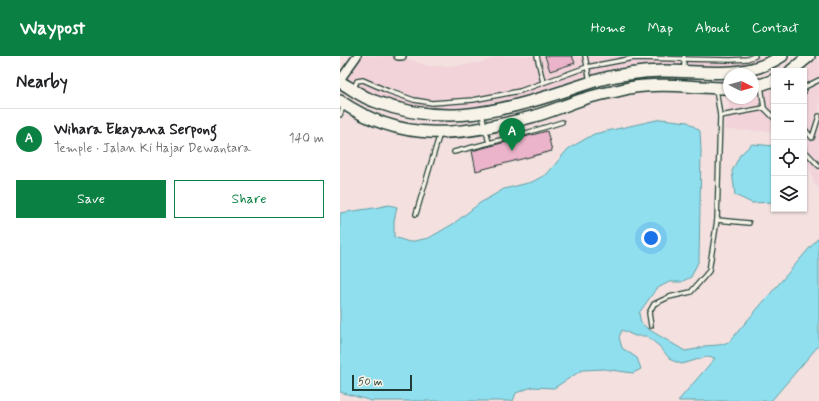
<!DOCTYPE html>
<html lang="en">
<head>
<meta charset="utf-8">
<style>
	body { margin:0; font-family:Mynerve,sans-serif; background:#f6f6f6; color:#202124 }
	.controls { position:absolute; right:12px; top:12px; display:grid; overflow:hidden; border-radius:0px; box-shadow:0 1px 3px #0004 }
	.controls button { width:36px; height:36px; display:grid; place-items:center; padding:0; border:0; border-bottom:1px solid #e0e0e0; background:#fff; color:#202124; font:20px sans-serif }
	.compass { position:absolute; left:383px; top:12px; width:36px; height:36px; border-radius:50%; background:#fff; box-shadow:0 1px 3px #0004; rotate:95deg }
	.scale { position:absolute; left:12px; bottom:10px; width:60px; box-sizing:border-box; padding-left:4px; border:2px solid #1f3d34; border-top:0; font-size:11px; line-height:14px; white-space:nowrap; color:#1f3d34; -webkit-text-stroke:3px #f7f3e8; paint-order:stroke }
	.you { position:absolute; left:311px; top:182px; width:14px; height:14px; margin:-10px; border:3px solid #fff; border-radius:50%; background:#1a73e8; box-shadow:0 0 0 6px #1a73e833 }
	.badge { display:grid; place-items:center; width:26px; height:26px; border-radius:50%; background:#0b8043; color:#fff; font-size:13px; font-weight:700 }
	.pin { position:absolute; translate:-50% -33px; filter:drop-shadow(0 1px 2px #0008) }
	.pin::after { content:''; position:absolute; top:21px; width:14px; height:12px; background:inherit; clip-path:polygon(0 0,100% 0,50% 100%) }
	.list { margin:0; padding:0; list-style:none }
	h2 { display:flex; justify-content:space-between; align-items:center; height:52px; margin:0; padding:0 16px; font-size:17px }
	h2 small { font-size:13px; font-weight:400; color:#757577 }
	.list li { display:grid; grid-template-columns:26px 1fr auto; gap:12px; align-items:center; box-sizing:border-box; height:60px; padding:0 16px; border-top:1px solid #e0e0e0 }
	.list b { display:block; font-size:15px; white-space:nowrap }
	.list p { margin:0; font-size:13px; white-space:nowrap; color:#757577 }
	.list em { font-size:13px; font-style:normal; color:#757577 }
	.actions { display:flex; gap:8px; padding:12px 16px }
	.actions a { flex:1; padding:9px 0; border:1px solid #0b8043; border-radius:0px; text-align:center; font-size:14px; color:#0b8043 }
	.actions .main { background:#0b8043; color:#fff }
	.icon { flex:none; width:22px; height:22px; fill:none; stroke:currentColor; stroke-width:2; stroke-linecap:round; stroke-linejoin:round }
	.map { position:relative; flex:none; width:479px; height:345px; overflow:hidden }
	header { display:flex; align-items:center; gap:24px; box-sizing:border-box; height:56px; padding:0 20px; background:#0b8043; color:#fff }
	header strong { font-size:19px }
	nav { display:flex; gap:22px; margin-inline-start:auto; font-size:14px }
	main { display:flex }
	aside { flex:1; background:#fff }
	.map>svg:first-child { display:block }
	.built { fill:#f1d3d9 }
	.water { fill:#90dfef; stroke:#639ea4 }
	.building { fill:#ebb4cb; stroke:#1f3d34 }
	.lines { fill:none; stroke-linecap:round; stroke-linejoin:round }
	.lane-casing { stroke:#1f3d34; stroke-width:6 }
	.street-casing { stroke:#1f3d34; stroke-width:10 }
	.secondary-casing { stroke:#1f3d34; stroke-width:14 }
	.lane { stroke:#f7f3e8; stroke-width:3.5 }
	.street { stroke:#f7f3e8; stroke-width:7 }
	.secondary { stroke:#f7f3e8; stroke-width:11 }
</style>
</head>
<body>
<header>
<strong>Waypost</strong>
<nav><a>Home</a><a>Map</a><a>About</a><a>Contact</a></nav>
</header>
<main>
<aside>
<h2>Nearby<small></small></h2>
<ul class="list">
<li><span class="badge">A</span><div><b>Wihara Ekayana Serpong</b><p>Temple · Jalan Ki Hajar Dewantara</p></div><em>140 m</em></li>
</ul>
<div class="actions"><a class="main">Save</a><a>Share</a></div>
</aside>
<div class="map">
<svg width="479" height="345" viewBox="0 0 479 345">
	<rect width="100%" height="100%" fill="#f3e0df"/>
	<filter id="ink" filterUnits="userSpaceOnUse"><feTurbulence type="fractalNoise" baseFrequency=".025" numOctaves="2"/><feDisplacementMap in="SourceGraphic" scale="8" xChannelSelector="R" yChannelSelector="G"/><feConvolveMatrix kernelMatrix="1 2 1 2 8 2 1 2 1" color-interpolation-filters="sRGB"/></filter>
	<g filter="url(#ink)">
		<g class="built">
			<path d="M 22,0 L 58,0 L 89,10 L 116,10 L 143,6 L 159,0 L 436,0 L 406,12 L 291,13 L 153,53 L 73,57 L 4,28 Z"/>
			<path d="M 478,0 L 479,0 L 479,132 L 474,127 L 464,92 L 464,17 Z"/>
			<path d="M 434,33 L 434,75 L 384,74 L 390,42 L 413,42 L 413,36 Z"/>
		</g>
		<g class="water">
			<path d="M 321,63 L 348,66 L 360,75 L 361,95 L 359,204 L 351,221 L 341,226 L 329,226 L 316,233 L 299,257 L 301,267 L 308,273 L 345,295 L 357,293 L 364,290 L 379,289 L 389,286 L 479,181 L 479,289 L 431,345 L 338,345 L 375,302 L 366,301 L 342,308 L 331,304 L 319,290 L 307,280 L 295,280 L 282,274 L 279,281 L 282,292 L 297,302 L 301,313 L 293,317 L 264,313 L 242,314 L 214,332 L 192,331 L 176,337 L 173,345 L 32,345 L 0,336 L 0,157 L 34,152 L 49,149 L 57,151 L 54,165 L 54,181 L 69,186 L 89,182 L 113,168 L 140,147 L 164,133 L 192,126 L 207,118 L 228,93 L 254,78 Z"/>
			<path d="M 412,88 L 434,90 L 434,146 L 412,147 L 395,139 L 392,115 L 400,99 Z"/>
		</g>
		<g class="building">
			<path d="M 205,0 L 232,0 L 235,7 L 210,15 Z"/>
			<path d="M 207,75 L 212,95 L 136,115 L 132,95 Z"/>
		</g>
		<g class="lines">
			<defs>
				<g id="lane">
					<path d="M 197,0 L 203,26"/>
					<path d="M 245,0 L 250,25"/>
					<path d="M 344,15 L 344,1"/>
					<path d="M 421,29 L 424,52"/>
					<path d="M 14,32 L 17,25 L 23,24 L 48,35 L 74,44 L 92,47 L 133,44 L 180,35 L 247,11 L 294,2 L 391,4 L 407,3 L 415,0"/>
					<path d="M 464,36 L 465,31 L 479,24"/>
					<path d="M 142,58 L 149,87"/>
					<path d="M 0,59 L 4,49"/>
					<path d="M 380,60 L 424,52 L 434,62"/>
					<path d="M 464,72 L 472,82 L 479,60"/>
					<path d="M 464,94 L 479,110"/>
					<path d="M 114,96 L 183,78 L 222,66"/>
					<path d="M 76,158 L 100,77"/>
					<path d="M 377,164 L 409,167"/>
					<path d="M 311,270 L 309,257 L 314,248 L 329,241 L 351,236 L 369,215 L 377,164 L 380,60 L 376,33"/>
				</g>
				<g id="street">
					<path d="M 58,0 L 62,0"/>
					<path d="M 0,24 L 17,0"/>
				</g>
				<g id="secondary">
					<path d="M 451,15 L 469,0"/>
					<path d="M 0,26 C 11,32 22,41 34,45 C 96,69 148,59 209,40 C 235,32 261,21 288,18 C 300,16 312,15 324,15 C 366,15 405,24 442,0"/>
					<path d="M 413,29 L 423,28 L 434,24"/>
					<path d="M 0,45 C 62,88 122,80 191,61 C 212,56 233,45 254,40 C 266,37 278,35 289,32 C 322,26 356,32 389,32"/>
				</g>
			</defs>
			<use href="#lane" class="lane-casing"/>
			<use href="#street" class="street-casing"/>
			<use href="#secondary" class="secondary-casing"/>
			<use href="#lane" class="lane"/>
			<use href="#street" class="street"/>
			<use href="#secondary" class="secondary"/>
		</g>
	</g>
</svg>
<div class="controls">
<button>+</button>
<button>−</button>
<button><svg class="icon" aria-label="locate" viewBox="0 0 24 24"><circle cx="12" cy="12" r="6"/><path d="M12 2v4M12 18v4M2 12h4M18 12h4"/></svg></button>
<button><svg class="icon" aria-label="layers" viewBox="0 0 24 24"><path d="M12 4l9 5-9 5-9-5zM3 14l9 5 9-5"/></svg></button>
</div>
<svg class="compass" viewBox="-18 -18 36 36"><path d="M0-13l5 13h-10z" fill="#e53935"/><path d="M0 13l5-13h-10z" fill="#757577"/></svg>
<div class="scale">50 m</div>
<div class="you"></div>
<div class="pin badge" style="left:172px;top:95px">A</div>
</div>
</main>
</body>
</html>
